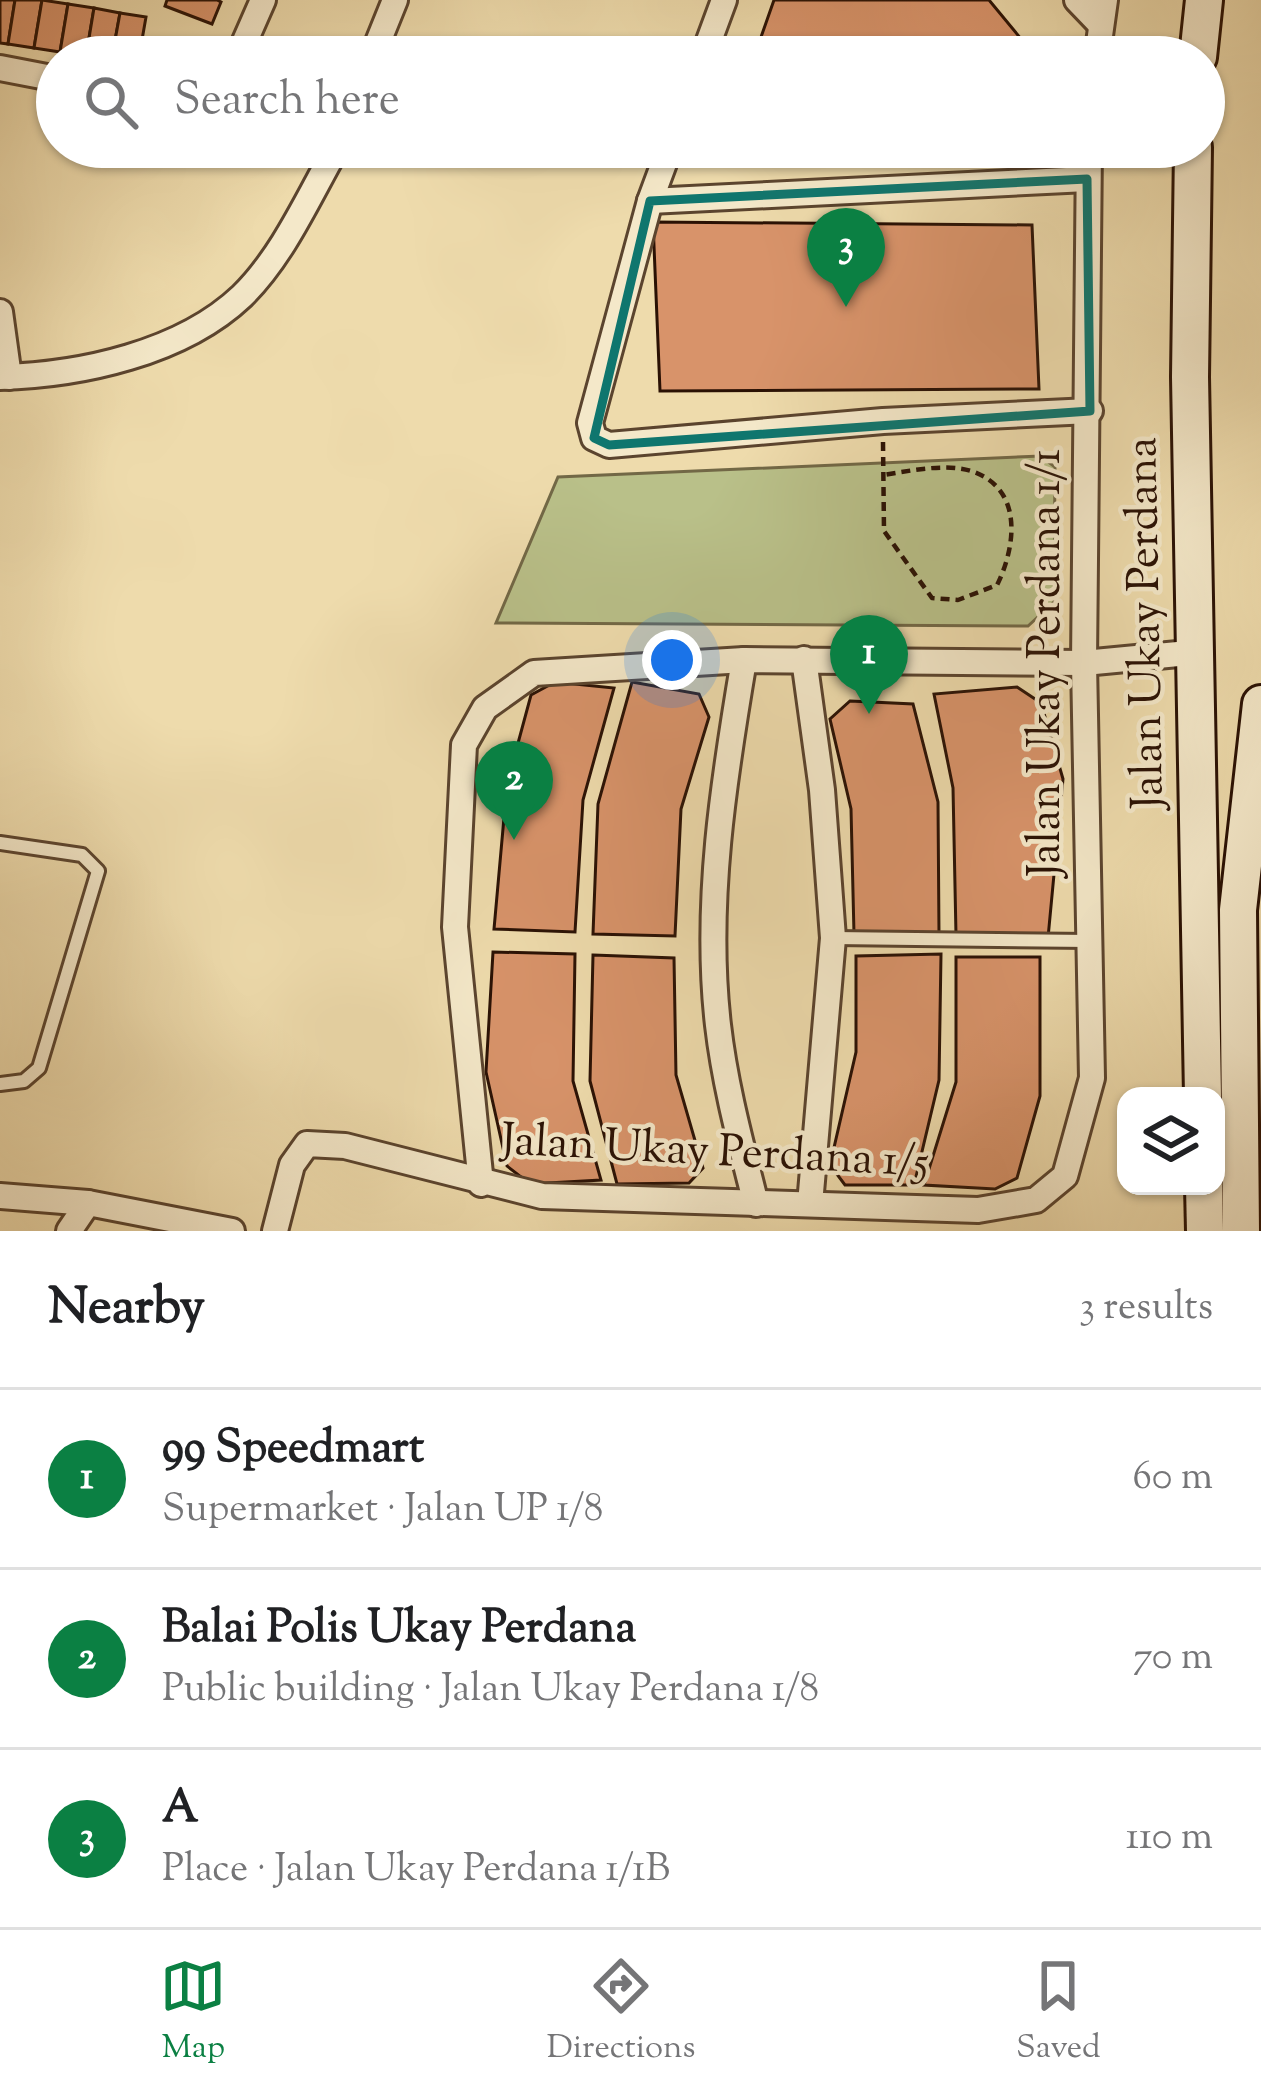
<!DOCTYPE html>
<html lang="en">
<head>
<meta charset="utf-8">
<style>
	body { margin:0; font-family:"Sorts Mill Goudy",serif; background:#f2f2f2; color:#202124 }
	.controls { position:absolute; right:36px; bottom:36px; display:grid; overflow:hidden; border-radius:24px; box-shadow:0 3px 9px #0004 }
	.controls button { width:108px; height:108px; display:grid; place-items:center; padding:0; border:0; border-bottom:3px solid #e0e0e0; background:#fff; color:#202124; font:60px sans-serif }
	.you { position:absolute; left:672px; top:660px; width:42px; height:42px; margin:-30px; border:9px solid #fff; border-radius:50%; background:#1a73e8; box-shadow:0 0 0 18px #1a73e833 }
	.badge { display:grid; place-items:center; width:78px; height:78px; border-radius:50%; background:#0b8043; color:#fff; font-size:39px; font-weight:700 }
	.pin { position:absolute; translate:-50% -99px; filter:drop-shadow(0 3px 6px #0008) }
	.pin::after { content:''; position:absolute; top:63px; width:42px; height:36px; background:inherit; clip-path:polygon(0 0,100% 0,50% 100%) }
	.list { margin:0; padding:0; list-style:none }
	h2 { display:flex; justify-content:space-between; align-items:center; height:156px; margin:0; padding:0 48px; font-size:51px }
	h2 small { font-size:39px; font-weight:400; color:#757577 }
	.list li { display:grid; grid-template-columns:78px 1fr auto; gap:36px; align-items:center; box-sizing:border-box; height:180px; padding:0 48px; border-top:3px solid #e0e0e0 }
	.list b { display:block; font-size:45px; white-space:nowrap }
	.list p { margin:0; font-size:39px; white-space:nowrap; color:#757577 }
	.list em { font-size:39px; font-style:normal; color:#757577 }
	.icon { flex:none; width:66px; height:66px; fill:none; stroke:currentColor; stroke-width:2; stroke-linecap:round; stroke-linejoin:round }
	.map { position:relative; flex:none; width:1261px; height:1231px; overflow:hidden }
	.search { position:absolute; background:#fff; box-shadow:0 3px 9px #0004; left:36px; right:36px; top:36px; height:132px; display:flex; align-items:center; gap:30px; box-sizing:border-box; padding:0 42px; border-radius:66px; color:#757577; font-size:45px }
	.sheet { height:696px; background:#fff }
	nav { display:flex; justify-content:space-around; align-items:center; box-sizing:border-box; height:168px; border-top:3px solid #e0e0e0; background:#fff; font-size:33px; color:#757577 }
	nav a { display:grid; justify-items:center; gap:6px }
	nav .on { color:#0b8043 }
	.map>svg:first-child { display:block }
	.green { fill:#b9c089; stroke:#726846; stroke-width:3 }
	.building { fill:#d8936a; stroke:#2a1104; stroke-width:3 }
	.lines { fill:none; stroke-linecap:round; stroke-linejoin:round }
	.lane-casing { stroke:#5b442e; stroke-width:18 }
	.street-casing { stroke:#5b442e; stroke-width:30 }
	.secondary-casing { stroke:#2a1104; stroke-width:42 }
	.path { stroke:#2a1104; stroke-width:4.5; stroke-dasharray:9 6; stroke-linecap:butt }
	.lane { stroke:#f4e8c9; stroke-width:12 }
	.street { stroke:#f4e8c9; stroke-width:24 }
	.secondary { stroke:#f4e8c9; stroke-width:36 }
	.marked { fill:none; stroke:#0f766e; stroke-width:9; stroke-linejoin:round }
	.labels { text-anchor:middle; dominant-baseline:central; stroke-width:9; stroke-linejoin:round; paint-order:stroke }
	.street-label { font-size:45px; fill:#2a1104; stroke:#f4e8c9 }
</style>
</head>
<body>
<div class="map">
<svg width="1261" height="1231" viewBox="0 0 1261 1231">
	<rect width="100%" height="100%" fill="#eedbac"/>
	<filter id="stains"><feTurbulence type="fractalNoise" baseFrequency=".00167" numOctaves="4"/><feColorMatrix values="0 0 0 0 .2 0 0 0 0 .09 0 0 0 0 .02 0 0 0 .5 -.17"/></filter>
	<radialGradient id="worn" r=".72"><stop offset=".6" stop-color="#630" stop-opacity="0"/><stop offset="1" stop-color="#630" stop-opacity=".3"/></radialGradient>
	<path class="green" d="M 1041,456 L 1055,467 L 1054,602 L 1028,626 L 496,623 L 558,477 Z"/>
	<g class="building">
		<path d="M 0,0 L 15,0 L 8,44 L 0,43 Z"/>
		<path d="M 15,0 L 42,0 L 34,48 L 8,44 Z"/>
		<path d="M 42,0 L 68,4 L 60,52 L 34,48 Z"/>
		<path d="M 167,0 L 217,0 L 221,2 L 212,24 L 165,6 Z"/>
		<path d="M 774,0 L 989,0 L 1036,57 L 754,57 Z"/>
		<path d="M 68,4 L 94,8 L 86,56 L 60,52 Z"/>
		<path d="M 94,8 L 120,13 L 112,57 L 86,56 Z"/>
		<path d="M 120,13 L 146,17 L 139,57 L 112,57 Z"/>
		<path d="M 722,147 L 986,147 L 719,154 Z"/>
		<path d="M 653,222 L 1032,225 L 1039,389 L 660,391 Z"/>
		<path d="M 555,682 L 614,688 L 583,800 L 575,932 L 494,929 L 507,784 L 531,695 Z"/>
		<path d="M 632,682 L 699,694 L 709,717 L 681,809 L 675,936 L 593,934 L 598,804 Z"/>
		<path d="M 1017,687 L 1041,703 L 1063,779 L 1048,938 L 956,935 L 953,788 L 934,694 Z"/>
		<path d="M 850,701 L 913,704 L 938,802 L 939,934 L 854,934 L 851,809 L 830,719 Z"/>
		<path d="M 493,952 L 575,954 L 573,1081 L 601,1180 L 530,1184 L 507,1166 L 486,1072 Z"/>
		<path d="M 941,954 L 939,1080 L 914,1185 L 845,1185 L 830,1165 L 856,1052 L 856,956 Z"/>
		<path d="M 593,955 L 674,958 L 676,1075 L 703,1168 L 689,1183 L 617,1184 L 590,1081 Z"/>
		<path d="M 956,957 L 1040,957 L 1040,1096 L 1017,1178 L 995,1189 L 924,1185 L 956,1082 Z"/>
	</g>
	<g class="lines">
		<defs>
			<g id="lane">
				<path d="M 0,843 L 82,855 L 98,871 L 39,1068 L 24,1081 L 0,1084"/>
				<path d="M 834,938 L 1090,941"/>
			</g>
			<g id="street">
				<path d="M 1077,0 L 1100,24"/>
				<path d="M 238,57 L 263,0"/>
				<path d="M 372,57 L 395,0"/>
				<path d="M 703,57 L 724,0"/>
				<path d="M 1097,57 L 1105,0"/>
				<path d="M 0,68 L 57,79"/>
				<path d="M 670,147 L 650,201 L 590,423 L 594,438 L 609,445 L 883,421 L 1090,411"/>
				<path d="M 650,201 L 1087,179"/>
				<path d="M 0,312 L 9,377"/>
				<path d="M 0,377 C 81,375 182,353 242,296 C 283,256 309,196 337,147"/>
				<path d="M 804,659 L 822,790 L 833,938 L 810,1204"/>
				<path d="M 744,660 C 724,778 704,904 718,1025 C 725,1086 741,1144 756,1204"/>
				<path d="M 481,1184 L 455,927 L 464,745 L 485,708 L 534,673 L 744,660 L 1084,663 L 1199,652"/>
				<path d="M 0,1196 L 88,1203 L 232,1231"/>
				<path d="M 69,1231 L 88,1203"/>
				<path d="M 275,1231 L 292,1165 L 307,1144 L 345,1146 L 542,1196 L 978,1210 L 1036,1200 L 1065,1176 L 1092,1078 L 1084,663 L 1089,147"/>
			</g>
			<g id="secondary">
				<path d="M 1198,57 L 1204,0"/>
				<path d="M 1193,147 L 1190,377 L 1203,1096"/>
				<path d="M 1204,1186 L 1205,1231"/>
				<path d="M 1241,1231 L 1238,910 L 1261,704"/>
			</g>
		</defs>
		<use href="#lane" class="lane-casing"/>
		<use href="#street" class="street-casing"/>
		<use href="#secondary" class="secondary-casing"/>
		<path class="path" d="M 883,442 L 884,531 L 932,598 L 958,600 L 997,585 C 1016,547 1024,488 971,471 C 945,463 909,471 883,475"/>
		<use href="#lane" class="lane"/>
		<use href="#street" class="street"/>
		<use href="#secondary" class="secondary"/>
	</g>
	<path class="marked" d="M 1087,179 L 1090,411 L 609,445 L 594,438 L 650,201 Z"/>
	<g class="labels">
		<g class="street-label">
			<text transform="translate(1148 623) rotate(-91)">Jalan Ukay Perdana</text>
			<text transform="translate(1048 663) rotate(-90)">Jalan Ukay Perdana 1/1</text>
			<text transform="translate(715 1154) rotate(3)">Jalan Ukay Perdana 1/5</text>
		</g>
	</g>
	<rect width="100%" height="100%" filter="url(#stains)"/>
	<rect width="100%" height="100%" fill="url(#worn)"/>
</svg>
<div class="controls">
<button><svg class="icon" aria-label="layers" viewBox="0 0 24 24"><path d="M12 4l9 5-9 5-9-5zM3 14l9 5 9-5"/></svg></button>
</div>
<div class="you"></div>
<div class="pin badge" style="left:869px;top:714px">1</div>
<div class="pin badge" style="left:514px;top:840px">2</div>
<div class="pin badge" style="left:846px;top:307px">3</div>
<div class="search"><svg class="icon" aria-label="search" viewBox="0 0 24 24"><circle cx="10" cy="10" r="6"/><path d="M15 15l6 6"/></svg>Search here</div>
</div>
<section class="sheet">
<h2>Nearby<small>3 results</small></h2>
<ul class="list">
<li><span class="badge">1</span><div><b>99 Speedmart</b><p>Supermarket · Jalan UP 1/8</p></div><em>60 m</em></li>
<li><span class="badge">2</span><div><b>Balai Polis Ukay Perdana</b><p>Public building · Jalan Ukay Perdana 1/8</p></div><em>70 m</em></li>
<li><span class="badge">3</span><div><b>A</b><p>Place · Jalan Ukay Perdana 1/1B</p></div><em>110 m</em></li>
</ul>
</section>
<nav>
<a class="on"><svg class="icon" aria-label="map" viewBox="0 0 24 24"><path d="M3 6l6-2 6 2 6-2v14l-6 2-6-2-6 2zM9 4v14M15 6v14"/></svg>Map</a>
<a><svg class="icon" aria-label="directions" viewBox="0 0 24 24"><path d="M12 3l9 9-9 9-9-9zM9 14v-3h6M13 9l2 2-2 2"/></svg>Directions</a>
<a><svg class="icon" aria-label="saved" viewBox="0 0 24 24"><path d="M7 4h10v16l-5-4-5 4z"/></svg>Saved</a>
</nav>
</body>
</html>
